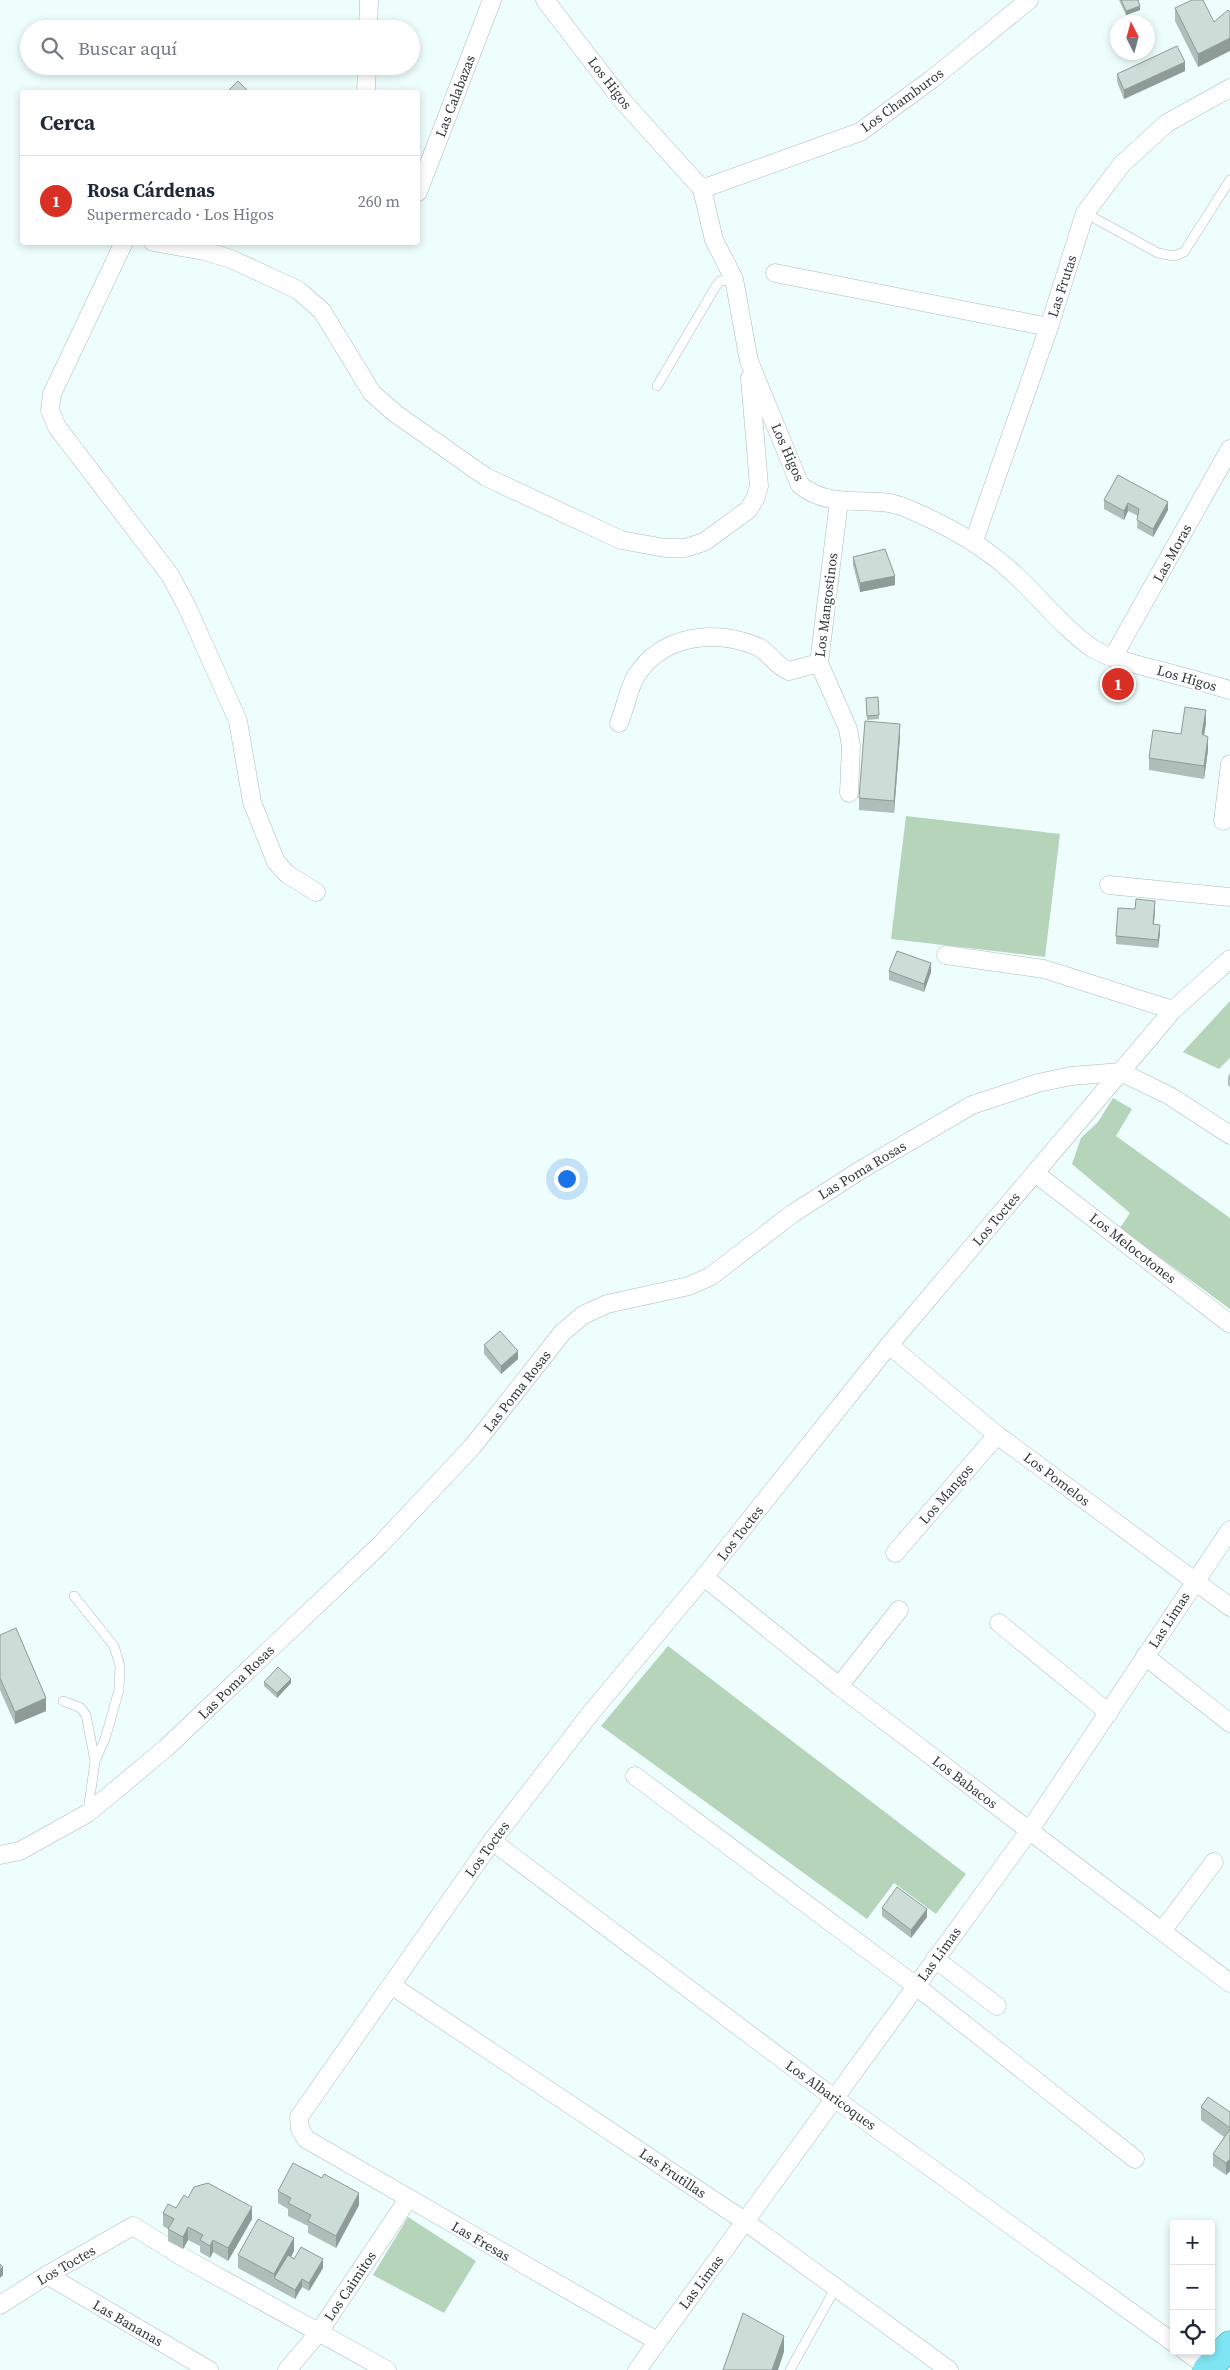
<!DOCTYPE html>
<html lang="es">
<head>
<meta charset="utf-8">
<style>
	body { margin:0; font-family:"Source Serif 4",serif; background:#f6f6f7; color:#1f2937 }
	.controls { position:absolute; right:15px; bottom:15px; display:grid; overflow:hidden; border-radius:5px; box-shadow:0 2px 8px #0003 }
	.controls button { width:45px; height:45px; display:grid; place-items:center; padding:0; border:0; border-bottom:1px solid #e0e1e3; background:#fff; color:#1f2937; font:25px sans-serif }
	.compass { position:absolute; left:1110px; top:15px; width:45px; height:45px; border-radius:50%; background:#fff; box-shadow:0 2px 8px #0003; rotate:354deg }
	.you { position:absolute; left:566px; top:1178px; width:18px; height:18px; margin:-12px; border:4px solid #fff; border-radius:50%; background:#1a73e8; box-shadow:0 0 0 8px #1a73e833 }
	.badge { display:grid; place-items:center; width:32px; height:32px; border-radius:50%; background:#d93025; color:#fff; font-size:16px; font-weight:700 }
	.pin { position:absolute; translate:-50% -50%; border:2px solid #fff; box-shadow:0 1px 5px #0006 }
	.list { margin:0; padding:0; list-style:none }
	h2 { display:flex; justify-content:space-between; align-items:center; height:65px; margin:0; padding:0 20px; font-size:21px }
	h2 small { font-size:16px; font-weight:400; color:#747a83 }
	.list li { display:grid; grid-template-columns:32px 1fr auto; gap:15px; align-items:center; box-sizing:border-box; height:90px; padding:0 20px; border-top:1px solid #e0e1e3 }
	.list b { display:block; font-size:19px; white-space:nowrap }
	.list p { margin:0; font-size:16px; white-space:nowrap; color:#747a83 }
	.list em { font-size:16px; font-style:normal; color:#747a83 }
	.icon { flex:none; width:28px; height:28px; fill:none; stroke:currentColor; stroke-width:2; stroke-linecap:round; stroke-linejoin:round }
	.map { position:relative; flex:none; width:1230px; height:2370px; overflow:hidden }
	.search { position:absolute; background:#fff; box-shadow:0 2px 8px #0003; left:20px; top:20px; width:400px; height:55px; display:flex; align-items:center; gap:12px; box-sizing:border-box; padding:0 18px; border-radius:28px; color:#747a83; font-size:19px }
	.panel { position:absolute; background:#fff; box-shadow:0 2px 8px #0003; left:20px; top:90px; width:400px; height:155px; border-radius:5px }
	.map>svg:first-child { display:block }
	.green { fill:#b5d4b9 }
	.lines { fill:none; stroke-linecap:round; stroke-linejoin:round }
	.lane-casing { stroke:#a9bcba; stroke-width:10 }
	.street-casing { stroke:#a9bcba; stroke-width:19 }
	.primary-casing { stroke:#2c9dac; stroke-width:29 }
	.lane { stroke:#fff; stroke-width:9 }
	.street { stroke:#fff; stroke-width:18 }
	.primary { stroke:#7fe5f3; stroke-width:28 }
	.wall { fill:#afbeb8 }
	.shaded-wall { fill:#8e9b96 }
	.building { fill:#cbddd6; stroke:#8e9b96 }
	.labels { text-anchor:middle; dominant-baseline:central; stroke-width:5; stroke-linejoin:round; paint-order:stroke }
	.street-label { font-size:14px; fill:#313938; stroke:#fff }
</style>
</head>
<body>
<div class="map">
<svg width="1230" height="2370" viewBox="0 0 1230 2370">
	<rect width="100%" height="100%" fill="#eefefd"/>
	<g class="green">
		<path d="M 906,816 L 1060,834 L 1045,957 L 891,939 Z"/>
		<path d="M 1230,1001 L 1230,1058 L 1219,1069 L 1183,1052 Z"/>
		<path d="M 1113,1098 L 1132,1109 L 1116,1136 L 1230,1218 L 1230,1309 L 1120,1228 L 1130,1213 L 1072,1164 L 1081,1138 L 1098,1122 Z"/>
		<path d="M 668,1646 L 966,1874 L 936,1914 L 894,1883 L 867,1919 L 601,1726 Z"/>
		<path d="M 408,2217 L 476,2261 L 444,2313 L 373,2275 Z"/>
	</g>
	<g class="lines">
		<defs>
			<g id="lane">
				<path d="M 1085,213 L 1158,253 L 1174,256 L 1184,252 L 1230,180"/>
				<path d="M 657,386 L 716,286 L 720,281 L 734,279"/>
				<path d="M 74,1596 L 114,1646 L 120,1666 L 119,1690 L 105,1739 L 95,1761 L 88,1811"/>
				<path d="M 63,1701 L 81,1708 L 86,1715 L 95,1761"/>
				<path d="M 790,2370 L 836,2287"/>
			</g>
			<g id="street">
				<path d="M 545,0 L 621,99 L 702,189 L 714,240 L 734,279 L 749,361 L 800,485 C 834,512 871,493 906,508 C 944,524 982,544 1012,572 C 1039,596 1062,627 1092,648 C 1108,658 1128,662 1146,667 C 1174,674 1202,682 1230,690"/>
				<path d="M 368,29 L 369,0"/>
				<path d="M 366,92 L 367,66"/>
				<path d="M 702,189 L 860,132 L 932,79 L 1029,0"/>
				<path d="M 418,192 L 492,0"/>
				<path d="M 124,242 L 52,394 L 50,410 L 57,427 L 170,575 L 188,609 L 238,721 L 252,802 L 276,862 L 287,874 L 316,892"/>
				<path d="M 153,242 L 204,251 L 231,259 L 298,290 L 322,311 L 372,393 L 396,414 L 486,477 L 621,540 L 665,548 L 685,548 L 704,542 L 748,510 L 755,499 L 759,486 L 750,378"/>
				<path d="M 775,273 L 1049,327"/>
				<path d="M 839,501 L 819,663 L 848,729 L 851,746 L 849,793"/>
				<path d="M 974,541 L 1049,327 L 1085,213 L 1122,164 L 1167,123 L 1230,88"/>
				<path d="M 1113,657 L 1230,449"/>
				<path d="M 619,723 C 625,709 628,690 636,676 C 662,635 714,629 756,646 C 769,651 775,666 789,671 L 819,663"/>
				<path d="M 1223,821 L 1230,764"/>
				<path d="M 1109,885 L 1230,897"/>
				<path d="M 946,955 L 1044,969 L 1173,1010"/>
				<path d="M 1035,1173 L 1230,1324"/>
				<path d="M 889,1345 L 997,1435 L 1230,1607"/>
				<path d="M 895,1553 L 997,1435"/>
				<path d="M 704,1577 L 839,1686 L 1230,1983"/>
				<path d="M 999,1623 L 1109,1713"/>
				<path d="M 1145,1656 L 1230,1723"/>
				<path d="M 839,1686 L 899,1610"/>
				<path d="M 635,1776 L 916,1986 L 1135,2159"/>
				<path d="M 492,1841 L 834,2098 L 1174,2343"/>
				<path d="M 0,1855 L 20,1851 L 88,1813 L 166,1748 L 380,1545 L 473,1446 L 562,1333 L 583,1315 L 607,1304 L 689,1286 L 711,1276 L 792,1214 L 859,1171 L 972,1105 L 1038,1083 L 1071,1076 L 1121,1072 L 1170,1096 L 1230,1135"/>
				<path d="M 1162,1931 L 1214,1862"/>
				<path d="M 935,1959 L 997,2006"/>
				<path d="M 391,1985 L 746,2222 L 949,2370"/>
				<path d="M 47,2275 L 209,2370"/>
				<path d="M 0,2305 L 47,2275 L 133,2226 L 186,2259 L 387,2370"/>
				<path d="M 657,2341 L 306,2139 L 300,2129 L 299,2117 L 492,1841 L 590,1714 L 704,1577 L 889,1345 L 1173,1010 L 1230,959"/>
				<path d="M 1185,2351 L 1212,2370"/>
				<path d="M 287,2370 L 319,2332 L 408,2199"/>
				<path d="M 637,2370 L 1029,1831 L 1230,1530"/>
			</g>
			<path id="primary" d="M 1207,2370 L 1230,2345"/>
		</defs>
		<use href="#lane" class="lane-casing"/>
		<use href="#street" class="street-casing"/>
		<use href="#primary" class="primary-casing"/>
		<use href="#lane" class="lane"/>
		<use href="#street" class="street"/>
		<use href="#primary" class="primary"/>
	</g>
	<g class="wall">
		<path d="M 1119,0 L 1138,0 L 1140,10 L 1126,15 Z"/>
		<path d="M 1203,0 L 1198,67 L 1175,21 L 1175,8 Z"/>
		<path d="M 1185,71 L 1124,99 L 1117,82 L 1117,74 Z"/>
		<path d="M 1118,475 L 1168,510 L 1153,537 L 1137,528 L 1138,516 L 1128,511 L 1124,520 L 1104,509 L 1104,500 Z"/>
		<path d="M 853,557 L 895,585 L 860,592 L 853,565 Z"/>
		<path d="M 878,697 L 879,719 L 867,720 L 866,698 Z"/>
		<path d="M 1206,723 L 1204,735 L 1208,750 L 1204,779 L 1149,770 L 1149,758 L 1181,734 Z"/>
		<path d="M 900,737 L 894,813 L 859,810 L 859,798 Z"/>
		<path d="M 1135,909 L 1155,910 L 1154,924 L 1160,933 L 1158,948 L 1116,944 L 1116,936 Z"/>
		<path d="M 889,971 L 931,972 L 924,992 L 889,980 Z"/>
		<path d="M 1230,1073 L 1230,1087 L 1228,1085 L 1228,1077 Z"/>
		<path d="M 484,1345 L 518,1359 L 501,1374 L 484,1354 Z"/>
		<path d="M 0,1635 L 46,1711 L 15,1724 L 0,1690 Z"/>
		<path d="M 264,1682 L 291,1683 L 277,1698 L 264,1686 Z"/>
		<path d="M 882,1908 L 927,1917 L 911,1938 L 882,1916 Z"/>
		<path d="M 1201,2107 L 1230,2112 L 1230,2171 L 1226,2175 L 1213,2166 L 1213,2154 L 1224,2137 L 1201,2120 Z"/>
		<path d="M 278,2191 L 359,2205 L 336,2248 L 308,2233 L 308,2226 L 288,2216 L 288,2209 L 278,2203 Z"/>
		<path d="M 188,2198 L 252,2219 L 228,2261 L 213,2252 L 210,2258 L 200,2252 L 200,2246 L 188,2240 L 183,2249 L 168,2241 L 168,2229 L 163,2226 L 163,2213 L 176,2208 Z"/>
		<path d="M 294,2251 L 291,2257 L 323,2268 L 309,2291 L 302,2287 L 295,2299 L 238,2268 L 238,2255 Z"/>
	</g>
	<g class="shaded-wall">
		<path d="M 1140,6 L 1140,10 L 1126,15 L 1126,11 Z"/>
		<path d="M 1230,38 L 1230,51 L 1198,67 L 1198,54 Z"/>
		<path d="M 1185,62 L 1185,71 L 1124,99 L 1124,90 Z"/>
		<path d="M 1168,502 L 1168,510 L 1153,537 L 1153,529 Z"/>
		<path d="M 1128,503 L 1128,511 L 1124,520 L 1124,511 Z"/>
		<path d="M 895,576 L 895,585 L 860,592 L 860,583 Z"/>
		<path d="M 1206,710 L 1206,723 L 1202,747 L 1202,734 Z"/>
		<path d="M 900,724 L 900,737 L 894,813 L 894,801 Z"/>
		<path d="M 1208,737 L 1208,750 L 1204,779 L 1204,766 Z"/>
		<path d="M 1155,901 L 1155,910 L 1153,933 L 1153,924 Z"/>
		<path d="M 1160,925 L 1160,933 L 1158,948 L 1158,940 Z"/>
		<path d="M 931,963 L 931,972 L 924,992 L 924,984 Z"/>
		<path d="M 518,1351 L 518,1359 L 501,1374 L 501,1366 Z"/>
		<path d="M 291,1679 L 291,1683 L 277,1698 L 277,1693 Z"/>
		<path d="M 46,1698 L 46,1711 L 15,1724 L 15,1712 Z"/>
		<path d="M 927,1909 L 927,1917 L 911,1938 L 911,1930 Z"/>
		<path d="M 1230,2159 L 1230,2171 L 1226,2175 L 1226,2163 Z"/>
		<path d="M 359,2193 L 359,2205 L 336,2248 L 336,2236 Z"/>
		<path d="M 252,2207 L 252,2219 L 228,2261 L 228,2248 Z"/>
		<path d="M 188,2227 L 188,2240 L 183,2249 L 183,2237 Z"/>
		<path d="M 294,2238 L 294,2251 L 278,2280 L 274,2278 L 274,2287 L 274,2274 Z"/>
		<path d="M 213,2240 L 213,2252 L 210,2258 L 210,2246 Z"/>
		<path d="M 323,2259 L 323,2268 L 309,2291 L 309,2283 Z"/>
		<path d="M 3,2267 L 3,2275 L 0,2278 L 0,2270 Z"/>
		<path d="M 302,2279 L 302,2287 L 295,2299 L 295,2290 Z"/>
		<path d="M 784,2336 L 784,2352 L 778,2370 L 772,2370 Z"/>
	</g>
	<g class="building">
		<path d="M 1121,0 L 1138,0 L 1140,6 L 1126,11 Z"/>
		<path d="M 1192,0 L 1203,0 L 1214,22 L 1228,10 L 1230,12 L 1230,38 L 1198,54 L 1175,8 Z"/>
		<path d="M 1177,46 L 1185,62 L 1124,90 L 1117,74 Z"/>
		<path d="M 238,81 L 249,92 L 227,92 Z"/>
		<path d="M 1118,475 L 1168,502 L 1153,529 L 1137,520 L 1139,509 L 1128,503 L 1124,511 L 1104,500 Z"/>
		<path d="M 885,549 L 895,576 L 860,583 L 853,557 Z"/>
		<path d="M 878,697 L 879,715 L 867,716 L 866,698 Z"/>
		<path d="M 1185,707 L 1206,710 L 1202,734 L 1208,737 L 1204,766 L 1149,758 L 1153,730 L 1181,734 Z"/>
		<path d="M 865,721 L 900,724 L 894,801 L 859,798 Z"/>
		<path d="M 1136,899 L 1155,901 L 1153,924 L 1160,925 L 1158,940 L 1116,936 L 1118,908 L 1135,909 Z"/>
		<path d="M 897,951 L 931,963 L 924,984 L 889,971 Z"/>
		<path d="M 500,1331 L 518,1351 L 501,1366 L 484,1345 Z"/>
		<path d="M 16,1628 L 46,1698 L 15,1712 L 0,1678 L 0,1635 Z"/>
		<path d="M 278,1667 L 291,1679 L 277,1693 L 264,1682 Z"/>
		<path d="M 897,1887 L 927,1909 L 911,1930 L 882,1908 Z"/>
		<path d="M 1208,2097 L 1230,2112 L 1230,2128 L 1201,2107 Z"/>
		<path d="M 1230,2129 L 1230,2159 L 1226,2163 L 1213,2154 Z"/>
		<path d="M 293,2163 L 322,2178 L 324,2174 L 359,2193 L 336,2236 L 308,2221 L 311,2215 L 288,2203 L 291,2198 L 278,2191 Z"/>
		<path d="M 208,2183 L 252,2207 L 228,2248 L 213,2240 L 210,2246 L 200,2240 L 203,2235 L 188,2227 L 183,2237 L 168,2229 L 174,2219 L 163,2213 L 168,2204 L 176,2208 L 184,2195 L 188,2198 L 194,2187 Z"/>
		<path d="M 258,2219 L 294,2238 L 274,2274 L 238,2255 Z"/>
		<path d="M 301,2247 L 323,2259 L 309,2283 L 302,2279 L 295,2290 L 274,2278 L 288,2255 L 294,2259 Z"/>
		<path d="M 0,2264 L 3,2267 L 0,2270 Z"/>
		<path d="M 743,2313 L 784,2336 L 772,2370 L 723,2370 Z"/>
	</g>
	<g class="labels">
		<g class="street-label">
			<text transform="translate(610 83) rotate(52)">Los Higos</text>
			<text transform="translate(455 96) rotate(-69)">Las Calabazas</text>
			<text transform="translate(902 100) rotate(-36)">Los Chamburos</text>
			<text transform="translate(1062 286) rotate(-72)">Las Frutas</text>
			<text transform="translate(788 452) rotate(66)">Los Higos</text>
			<text transform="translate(1172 553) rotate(-61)">Las Moras</text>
			<text transform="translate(826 605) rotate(-83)">Los Mangostinos</text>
			<text transform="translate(1187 678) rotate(16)">Los Higos</text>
			<text transform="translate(862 1170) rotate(-31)">Las Poma Rosas</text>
			<text transform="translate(996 1219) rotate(-50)">Los Toctes</text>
			<text transform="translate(1133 1248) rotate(38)">Los Melocotones</text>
			<text transform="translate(517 1391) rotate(-52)">Las Poma Rosas</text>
			<text transform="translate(1057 1479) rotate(37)">Los Pomelos</text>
			<text transform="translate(946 1494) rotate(-49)">Los Mangos</text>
			<text transform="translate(740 1533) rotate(-52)">Los Toctes</text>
			<text transform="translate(1169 1620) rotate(-57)">Las Limas</text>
			<text transform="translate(236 1682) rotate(-44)">Las Poma Rosas</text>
			<text transform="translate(965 1782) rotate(37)">Los Babacos</text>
			<text transform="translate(487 1849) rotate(-54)">Los Toctes</text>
			<text transform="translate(939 1954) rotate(-54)">Las Limas</text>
			<text transform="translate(831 2095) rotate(36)">Los Albaricoques</text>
			<text transform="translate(673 2173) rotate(34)">Las Frutillas</text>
			<text transform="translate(481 2241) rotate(30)">Las Fresas</text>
			<text transform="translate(66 2265) rotate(-30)">Los Toctes</text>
			<text transform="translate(701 2282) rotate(-53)">Las Limas</text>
			<text transform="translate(350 2286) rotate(-56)">Los Caimitos</text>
			<text transform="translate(128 2323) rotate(30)">Las Bananas</text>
		</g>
	</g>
</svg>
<div class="controls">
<button>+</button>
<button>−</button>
<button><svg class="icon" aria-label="locate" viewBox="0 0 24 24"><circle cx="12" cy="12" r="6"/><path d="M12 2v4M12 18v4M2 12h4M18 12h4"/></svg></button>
</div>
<svg class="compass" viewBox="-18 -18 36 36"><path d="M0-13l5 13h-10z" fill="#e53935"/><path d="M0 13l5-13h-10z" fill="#747a83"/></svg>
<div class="you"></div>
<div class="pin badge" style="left:1118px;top:684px">1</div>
<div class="search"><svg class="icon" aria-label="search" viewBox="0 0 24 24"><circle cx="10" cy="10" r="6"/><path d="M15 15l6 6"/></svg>Buscar aquí</div>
<section class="panel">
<h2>Cerca<small></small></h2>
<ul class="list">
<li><span class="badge">1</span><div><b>Rosa Cárdenas</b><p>Supermercado · Los Higos</p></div><em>260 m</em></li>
</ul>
</section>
</div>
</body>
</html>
